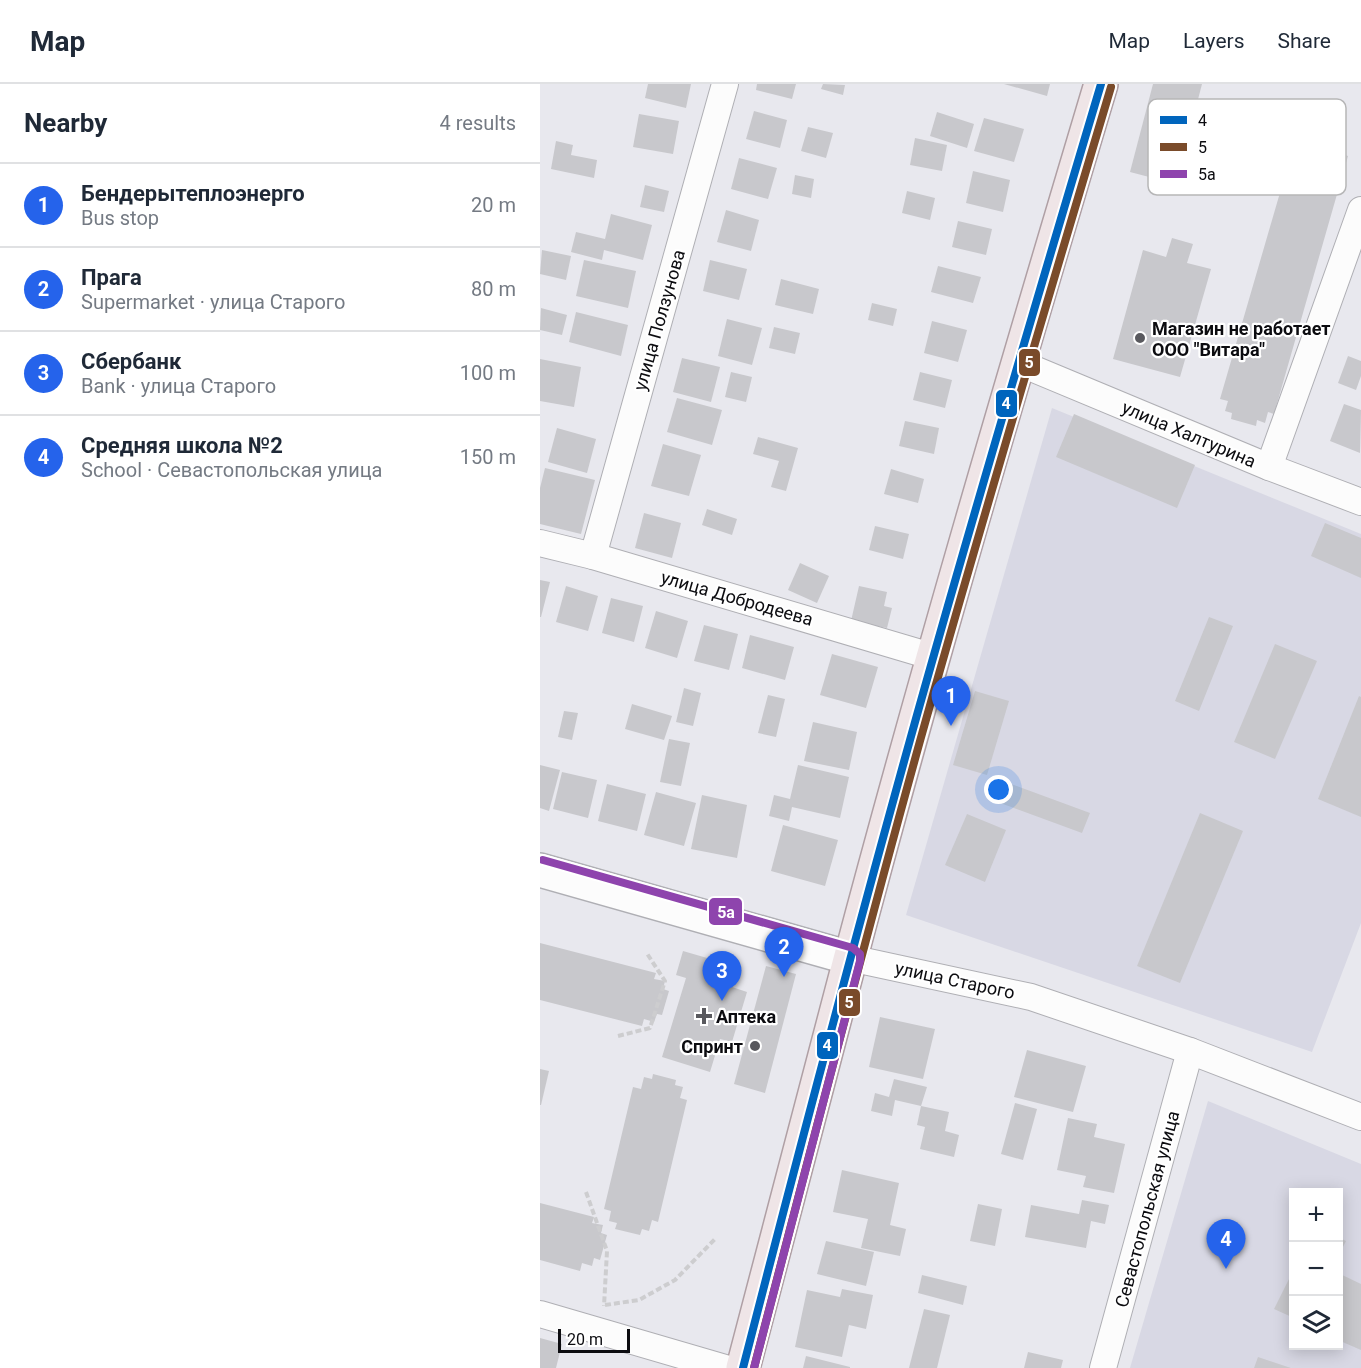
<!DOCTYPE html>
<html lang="en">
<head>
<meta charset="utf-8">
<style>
	body { margin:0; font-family:Roboto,sans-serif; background:#f2f2f3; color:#1f2937 }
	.controls { position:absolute; right:18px; bottom:18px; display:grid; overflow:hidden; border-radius:0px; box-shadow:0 3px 15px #0003 }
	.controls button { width:54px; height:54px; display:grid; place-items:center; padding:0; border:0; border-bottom:2px solid #e0e1e3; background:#fff; color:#1f2937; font:30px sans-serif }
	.scale { position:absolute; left:18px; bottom:15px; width:72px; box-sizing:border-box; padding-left:6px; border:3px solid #0c0c10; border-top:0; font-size:16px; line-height:21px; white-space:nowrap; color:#0c0c10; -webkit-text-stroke:4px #fff; paint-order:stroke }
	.you { position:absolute; left:459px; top:706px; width:21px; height:21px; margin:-15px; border:4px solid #fff; border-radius:50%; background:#1a73e8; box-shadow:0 0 0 9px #1a73e833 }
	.badge { display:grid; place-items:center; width:39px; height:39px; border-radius:50%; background:#2563eb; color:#fff; font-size:20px; font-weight:700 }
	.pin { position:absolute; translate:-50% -50px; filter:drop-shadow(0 2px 3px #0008) }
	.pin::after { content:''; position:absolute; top:32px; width:21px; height:18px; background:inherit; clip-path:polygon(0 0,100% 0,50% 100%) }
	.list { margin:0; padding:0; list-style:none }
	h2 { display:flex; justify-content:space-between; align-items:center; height:78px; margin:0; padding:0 24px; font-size:26px }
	h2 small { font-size:20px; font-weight:400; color:#747a83 }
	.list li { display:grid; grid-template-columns:39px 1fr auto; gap:18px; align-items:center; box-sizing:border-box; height:84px; padding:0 24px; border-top:2px solid #e0e1e3 }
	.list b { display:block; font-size:22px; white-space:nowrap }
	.list p { margin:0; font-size:20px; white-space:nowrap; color:#747a83 }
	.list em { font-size:20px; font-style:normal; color:#747a83 }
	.icon { flex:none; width:33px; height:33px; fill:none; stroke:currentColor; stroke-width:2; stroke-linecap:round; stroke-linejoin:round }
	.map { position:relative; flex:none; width:821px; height:1284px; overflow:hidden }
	header { display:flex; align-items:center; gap:36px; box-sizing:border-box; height:84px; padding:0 30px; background:#fff; border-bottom:2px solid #e0e1e3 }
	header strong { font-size:28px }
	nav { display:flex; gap:33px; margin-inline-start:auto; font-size:21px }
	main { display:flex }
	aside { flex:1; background:#fff }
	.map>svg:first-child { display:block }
	.built { fill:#d8d8e4; fill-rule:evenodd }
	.building { fill:#c8c8cc }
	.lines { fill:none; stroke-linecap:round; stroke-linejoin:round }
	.minor-casing { stroke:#afafb4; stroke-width:28 }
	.tertiary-casing { stroke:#afafb4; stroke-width:36 }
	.primary-casing { stroke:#af9fa4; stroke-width:36 }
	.path { stroke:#cdcdcf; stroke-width:4; stroke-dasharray:6 3; stroke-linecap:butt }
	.minor { stroke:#fcfcfc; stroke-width:26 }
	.tertiary { stroke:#fcfcfc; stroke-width:33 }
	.primary { stroke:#efe5e7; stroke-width:33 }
	.bus-1-casing { stroke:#fff; stroke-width:12 }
	.bus-2-casing { stroke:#fff; stroke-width:12 }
	.bus-3-casing { stroke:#fff; stroke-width:12 }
	.bus-1 { stroke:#0065bd; stroke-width:8 }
	.bus-2 { stroke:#7a4b2a; stroke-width:8 }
	.bus-3 { stroke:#8e44ad; stroke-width:8 }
	.poi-dot { fill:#59595e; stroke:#fff; stroke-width:2 }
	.labels { text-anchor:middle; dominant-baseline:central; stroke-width:4.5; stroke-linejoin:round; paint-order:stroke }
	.street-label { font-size:18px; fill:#0c0c10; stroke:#fff }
	.poi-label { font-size:18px; font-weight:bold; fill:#0c0c10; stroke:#fff; text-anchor:start }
	.key { fill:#fff; stroke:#b6b6b7; stroke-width:1.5 }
	.key-label { font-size:16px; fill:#0c0c10 }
	.line-badge { stroke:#fff; stroke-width:2 }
	.badge-label { font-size:16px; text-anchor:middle; font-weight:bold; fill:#fff }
</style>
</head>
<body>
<header>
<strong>Map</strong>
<nav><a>Map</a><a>Layers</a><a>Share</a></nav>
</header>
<main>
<aside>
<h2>Nearby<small>4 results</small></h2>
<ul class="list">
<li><span class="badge">1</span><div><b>Бендерытеплоэнерго</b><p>Bus stop</p></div><em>20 m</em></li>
<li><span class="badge">2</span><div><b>Прага</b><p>Supermarket · улица Старого</p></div><em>80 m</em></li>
<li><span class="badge">3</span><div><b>Сбербанк</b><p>Bank · улица Старого</p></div><em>100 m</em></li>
<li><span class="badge">4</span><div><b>Средняя школа №2</b><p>School · Севастопольская улица</p></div><em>150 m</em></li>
</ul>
</aside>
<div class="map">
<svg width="821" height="1284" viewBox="0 0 821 1284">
	<rect width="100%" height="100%" fill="#e8e8ee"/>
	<g class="built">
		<path d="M 512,324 L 821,450 L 821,839 L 772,968 L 366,831 Z"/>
		<path d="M 668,1017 L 821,1080 L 821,1284 L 590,1284 ZM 754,1108 L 798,1108 L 798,1262 L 754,1262 Z"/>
	</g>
	<g class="building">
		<path d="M 108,0 L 151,0 L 146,24 L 105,14 Z"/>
		<path d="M 217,0 L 256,0 L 252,15 L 216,6 Z"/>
		<path d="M 283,0 L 305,1 L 303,11 L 281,5 Z"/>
		<path d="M 464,0 L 510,0 L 507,12 Z"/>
		<path d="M 613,0 L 662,0 L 636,100 L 590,88 Z"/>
		<path d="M 214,27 L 247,36 L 240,64 L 206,55 Z"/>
		<path d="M 397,28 L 434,40 L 427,64 L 390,52 Z"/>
		<path d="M 99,30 L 139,37 L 133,70 L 93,63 Z"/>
		<path d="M 444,34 L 484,45 L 474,78 L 434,67 Z"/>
		<path d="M 268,43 L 293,49 L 286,74 L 261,67 Z"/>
		<path d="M 776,45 L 799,51 L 797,56 L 805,59 L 802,70 L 808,72 L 734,330 L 728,328 L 725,339 L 717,336 L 716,342 L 691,335 L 692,329 L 685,327 L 688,317 L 680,315 L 755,57 L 763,59 L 766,47 L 774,50 Z"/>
		<path d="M 375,54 L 407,61 L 402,87 L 370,81 Z"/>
		<path d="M 16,57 L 33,61 L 31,71 L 57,76 L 54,94 L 11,85 Z"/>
		<path d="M 199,74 L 237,84 L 228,115 L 191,105 Z"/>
		<path d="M 433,87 L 470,96 L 463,128 L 426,119 Z"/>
		<path d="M 255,91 L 274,95 L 271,114 L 252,110 Z"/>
		<path d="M 105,101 L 129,107 L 124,128 L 100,123 Z"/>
		<path d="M 367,107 L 395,114 L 390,136 L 362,129 Z"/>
		<path d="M 186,126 L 219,136 L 211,167 L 177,158 Z"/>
		<path d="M 71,130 L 112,141 L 103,176 L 64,166 L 62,176 L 31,168 L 36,148 L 65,155 Z"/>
		<path d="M 418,137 L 452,145 L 446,171 L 412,163 Z"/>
		<path d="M 632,154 L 653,160 L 647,179 L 671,185 L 640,293 L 573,275 L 603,166 L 626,173 Z"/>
		<path d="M 2,166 L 31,172 L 26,196 L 0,190 Z"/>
		<path d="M 44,176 L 96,187 L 88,224 L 36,212 Z"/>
		<path d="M 170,176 L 207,185 L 199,216 L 163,207 Z"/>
		<path d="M 398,182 L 441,193 L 433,219 L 391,208 Z"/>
		<path d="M 241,195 L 279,205 L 273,230 L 235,221 Z"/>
		<path d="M 332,219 L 357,225 L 353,242 L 328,236 Z"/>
		<path d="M 1,224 L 27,231 L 22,251 L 0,246 Z"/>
		<path d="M 36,228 L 88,241 L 81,272 L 29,258 Z"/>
		<path d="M 187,235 L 222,244 L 212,281 L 178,272 Z"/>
		<path d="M 392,237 L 427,246 L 418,278 L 384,269 Z"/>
		<path d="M 234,243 L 260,249 L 255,270 L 229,264 Z"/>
		<path d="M 808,272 L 821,277 L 821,292 L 816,306 L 798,299 Z"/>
		<path d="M 142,274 L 180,283 L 171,318 L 133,308 Z"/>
		<path d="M 0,275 L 41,283 L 34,323 L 0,317 Z"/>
		<path d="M 191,288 L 212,293 L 206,318 L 185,313 Z"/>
		<path d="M 380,288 L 412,296 L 405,324 L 373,316 Z"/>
		<path d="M 137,314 L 182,326 L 172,361 L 127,348 Z"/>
		<path d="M 804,320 L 821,326 L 820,369 L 790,357 Z"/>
		<path d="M 534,330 L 655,381 L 637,424 L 516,373 Z"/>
		<path d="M 365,337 L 399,344 L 394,370 L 359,362 Z"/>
		<path d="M 17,344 L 56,355 L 47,389 L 8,378 Z"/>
		<path d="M 218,353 L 258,364 L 246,407 L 231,403 L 239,377 L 213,370 Z"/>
		<path d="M 123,360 L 161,371 L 149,412 L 111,402 Z"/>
		<path d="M 5,384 L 55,396 L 41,450 L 0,440 L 0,404 Z"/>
		<path d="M 351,385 L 384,395 L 378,419 L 344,410 Z"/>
		<path d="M 167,425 L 197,435 L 192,451 L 162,441 Z"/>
		<path d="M 104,429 L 141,439 L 132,474 L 95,464 Z"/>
		<path d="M 785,439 L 821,454 L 821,494 L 771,472 Z"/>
		<path d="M 335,442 L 369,450 L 363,475 L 329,466 Z"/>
		<path d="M 260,479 L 289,492 L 277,519 L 248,506 Z"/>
		<path d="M 0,496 L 10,498 L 1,533 L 0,533 Z"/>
		<path d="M 26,502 L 58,512 L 48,547 L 16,538 Z"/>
		<path d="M 319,502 L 347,508 L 344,522 L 352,524 L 347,544 L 311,537 Z"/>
		<path d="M 71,514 L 103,522 L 94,558 L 62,549 Z"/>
		<path d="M 116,527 L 148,537 L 137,574 L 105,564 Z"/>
		<path d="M 669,533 L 693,542 L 659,627 L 635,617 Z"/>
		<path d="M 164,541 L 198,550 L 189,586 L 154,577 Z"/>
		<path d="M 210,551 L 254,563 L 245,596 L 202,584 Z"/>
		<path d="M 735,560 L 777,577 L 735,675 L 694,658 Z"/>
		<path d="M 292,570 L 338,583 L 326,624 L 280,611 Z"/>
		<path d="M 144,604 L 161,609 L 153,642 L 136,638 Z"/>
		<path d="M 435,607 L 469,617 L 447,691 L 413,681 Z"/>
		<path d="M 228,611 L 245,615 L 236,653 L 218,649 Z"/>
		<path d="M 819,612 L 821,613 L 821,733 L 778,715 Z"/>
		<path d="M 92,620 L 132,632 L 124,656 L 85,645 Z"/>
		<path d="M 24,627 L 38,629 L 32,656 L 18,653 Z"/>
		<path d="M 273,638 L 317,648 L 309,686 L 264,677 Z"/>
		<path d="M 129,655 L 150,659 L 141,702 L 120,698 Z"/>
		<path d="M 0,681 L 20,686 L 9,727 L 0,724 Z"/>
		<path d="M 258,681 L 309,693 L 300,734 L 252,723 L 249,737 L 229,732 L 234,711 L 250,715 Z"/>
		<path d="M 22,688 L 57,696 L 48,734 L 13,725 Z"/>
		<path d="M 460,696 L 550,729 L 542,749 L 452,716 Z"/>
		<path d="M 67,700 L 106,710 L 97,747 L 58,737 Z"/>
		<path d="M 116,708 L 156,719 L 144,762 L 104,751 Z"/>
		<path d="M 162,711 L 207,721 L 197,774 L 151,765 Z"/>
		<path d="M 660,729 L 703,747 L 640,899 L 597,882 Z"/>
		<path d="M 427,730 L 466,746 L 445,798 L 405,781 Z"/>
		<path d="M 243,741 L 298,756 L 285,802 L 231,787 Z"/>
		<path d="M 0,859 L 116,889 L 114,895 L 125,897 L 123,905 L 129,907 L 122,931 L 117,930 L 114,938 L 104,935 L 102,942 L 0,916 Z"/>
		<path d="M 143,867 L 198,883 L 192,903 L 207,908 L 192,958 L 180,955 L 170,988 L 122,973 L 146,894 L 136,891 Z"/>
		<path d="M 226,882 L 256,890 L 225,1009 L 194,1000 Z"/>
		<path d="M 340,933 L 395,945 L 383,995 L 329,983 Z"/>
		<path d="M 487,966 L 546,982 L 533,1028 L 474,1013 Z"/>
		<path d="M 0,985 L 9,987 L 1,1021 L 0,1021 Z"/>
		<path d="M 113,990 L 136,996 L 135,1001 L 143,1003 L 140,1014 L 147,1016 L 118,1138 L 112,1136 L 109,1147 L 102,1145 L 100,1151 L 75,1145 L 77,1139 L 69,1137 L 71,1127 L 64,1125 L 93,1003 L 101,1005 L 104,993 L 112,995 Z"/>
		<path d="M 354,995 L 387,1003 L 381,1022 L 409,1028 L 405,1047 L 419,1051 L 414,1073 L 380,1065 L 385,1043 L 377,1041 L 381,1022 L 355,1016 L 352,1032 L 331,1027 L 335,1009 L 349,1013 Z"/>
		<path d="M 475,1019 L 497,1025 L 483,1076 L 461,1070 Z"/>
		<path d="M 528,1034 L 557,1040 L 554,1053 L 585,1060 L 574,1109 L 543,1103 L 546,1092 L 517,1086 Z"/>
		<path d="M 302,1086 L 359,1099 L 350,1141 L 366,1145 L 360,1172 L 321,1164 L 328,1135 L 293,1128 Z"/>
		<path d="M 542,1116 L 569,1121 L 565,1140 L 551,1137 L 546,1164 L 485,1153 L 491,1121 L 539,1130 Z"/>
		<path d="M 0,1119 L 54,1133 L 52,1139 L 63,1141 L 61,1149 L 67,1151 L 60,1176 L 54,1174 L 52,1182 L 42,1179 L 40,1187 L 0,1176 Z"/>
		<path d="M 438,1120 L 462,1125 L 455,1162 L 430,1157 Z"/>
		<path d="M 798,1153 L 806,1157 L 798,1173 Z"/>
		<path d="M 286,1157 L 334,1168 L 326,1202 L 277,1190 Z"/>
		<path d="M 754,1185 L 754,1234 L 734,1225 Z"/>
		<path d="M 798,1189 L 821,1200 L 821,1266 L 798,1256 Z"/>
		<path d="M 382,1191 L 427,1202 L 423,1221 L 378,1209 Z"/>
		<path d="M 302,1205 L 333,1211 L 326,1245 L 309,1241 L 302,1273 L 255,1263 L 267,1206 L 300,1213 Z"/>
		<path d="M 384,1225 L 410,1231 L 397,1284 L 369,1284 Z"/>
		<path d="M 0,1254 L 22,1260 L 16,1284 L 0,1284 Z"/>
		<path d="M 488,1268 L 523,1276 L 521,1284 L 484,1284 Z"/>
		<path d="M 266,1272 L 310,1283 L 310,1284 L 263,1284 Z"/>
		<path d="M 718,1273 L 751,1284 L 714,1284 Z"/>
	</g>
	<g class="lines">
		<defs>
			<g id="minor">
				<path d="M 477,278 L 729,383 L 821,418"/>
				<path d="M 729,383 L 821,126"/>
				<path d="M 0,459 L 53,472 L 394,573"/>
				<path d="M 53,472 L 185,0"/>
				<path d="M 310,874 L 491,913 L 650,967 L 821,1033"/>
				<path d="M 0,1230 L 185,1284"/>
				<path d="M 563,1284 L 650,967"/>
			</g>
			<path id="tertiary" d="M 0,786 L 310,874"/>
			<path id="primary" d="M 203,1284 C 238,1148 273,1012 310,876 C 388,582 474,291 561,0"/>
		</defs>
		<use href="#minor" class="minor-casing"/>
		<use href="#tertiary" class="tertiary-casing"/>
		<use href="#primary" class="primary-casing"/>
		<g class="path">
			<path d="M 78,952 L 110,944 L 125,897 L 106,868"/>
			<path d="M 46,1108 L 67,1167 L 64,1222"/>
			<path d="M 65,1221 L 99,1216 L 135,1196 L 175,1155"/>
		</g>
		<use href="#minor" class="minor"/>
		<use href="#tertiary" class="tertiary"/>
		<use href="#primary" class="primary"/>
		<defs>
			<path id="bus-1" d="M 203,1284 C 257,1074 312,865 370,656 C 431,437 496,218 561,0"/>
			<path id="bus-2" d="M 214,1284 C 268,1075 322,866 380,657 C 441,439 506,221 571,3"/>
			<path id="bus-3" d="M 3,776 L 313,864 L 320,870 L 320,877 L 214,1284"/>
		</defs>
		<use href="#bus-1" class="bus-1-casing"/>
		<use href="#bus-2" class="bus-2-casing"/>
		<use href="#bus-3" class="bus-3-casing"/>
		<use href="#bus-1" class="bus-1"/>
		<use href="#bus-2" class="bus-2"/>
		<use href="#bus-3" class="bus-3"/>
	</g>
	<g class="poi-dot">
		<circle cx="600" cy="254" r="6"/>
		<path d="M161 923h6v6h6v6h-6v6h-6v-6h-6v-6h6z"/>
		<circle cx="215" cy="962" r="6"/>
	</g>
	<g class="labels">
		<g class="street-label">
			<text transform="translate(119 236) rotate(-74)">улица Ползунова</text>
			<text transform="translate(649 350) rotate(23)">улица Халтурина</text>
			<text transform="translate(197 514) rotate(16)">улица Добродеева</text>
			<text transform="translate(415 896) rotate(12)">улица Старого</text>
			<text transform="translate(607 1125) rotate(-75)">Севастопольская улица</text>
		</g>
		<g class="poi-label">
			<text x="612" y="244">Магазин не работает<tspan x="612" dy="21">ООО "Витара"</tspan></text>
			<text x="176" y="932">Аптека</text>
			<text x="203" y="962" text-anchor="end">Спринт</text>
		</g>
	</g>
	<rect x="608" y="15" width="198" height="96" rx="9" class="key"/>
	<rect x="620" y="32" width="27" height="8" fill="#0065bd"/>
	<rect x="620" y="59" width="27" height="8" fill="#7a4b2a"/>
	<rect x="620" y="86" width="27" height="8" fill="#8e44ad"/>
	<g class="key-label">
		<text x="658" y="42">4</text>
		<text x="658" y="69">5</text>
		<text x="658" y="96">5а</text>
	</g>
	<g class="line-badge">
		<rect x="478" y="264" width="23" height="29" rx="6" fill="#7a4b2a"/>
		<rect x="455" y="305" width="23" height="29" rx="6" fill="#0065bd"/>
		<rect x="168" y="813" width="35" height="29" rx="6" fill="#8e44ad"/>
		<rect x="298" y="904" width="23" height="29" rx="6" fill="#7a4b2a"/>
		<rect x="276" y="947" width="23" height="29" rx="6" fill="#0065bd"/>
	</g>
	<g class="badge-label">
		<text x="489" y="284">5</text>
		<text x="466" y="325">4</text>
		<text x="186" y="834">5а</text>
		<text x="309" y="924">5</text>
		<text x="287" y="967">4</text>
	</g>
</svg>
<div class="controls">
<button>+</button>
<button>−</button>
<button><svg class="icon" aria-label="layers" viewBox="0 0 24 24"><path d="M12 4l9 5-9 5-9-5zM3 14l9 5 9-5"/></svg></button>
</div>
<div class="scale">20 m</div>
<div class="you"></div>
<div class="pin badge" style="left:411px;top:642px">1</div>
<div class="pin badge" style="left:244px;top:893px">2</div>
<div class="pin badge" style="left:182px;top:917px">3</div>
<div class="pin badge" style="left:686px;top:1185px">4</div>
</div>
</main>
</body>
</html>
